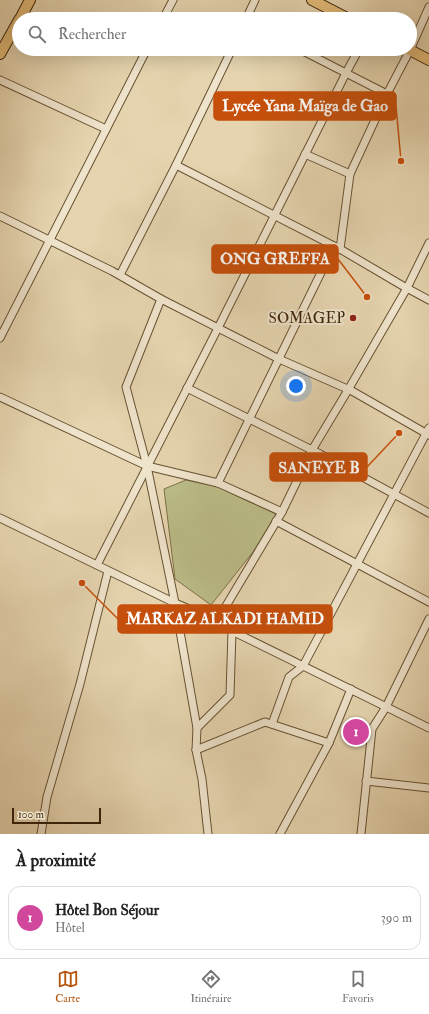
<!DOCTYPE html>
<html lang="fr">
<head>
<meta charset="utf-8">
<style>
	body { margin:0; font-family:"IM FELL Double Pica",serif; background:#f2f2f2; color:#222 }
	.scale { position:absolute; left:12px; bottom:10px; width:89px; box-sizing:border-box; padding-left:4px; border:2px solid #3f2509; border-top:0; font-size:11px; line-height:14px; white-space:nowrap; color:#3f2509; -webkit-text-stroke:3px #eee3cb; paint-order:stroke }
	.you { position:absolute; left:296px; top:386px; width:14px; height:14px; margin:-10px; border:3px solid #fff; border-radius:50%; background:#1a73e8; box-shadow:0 0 0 6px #1a73e833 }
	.badge { display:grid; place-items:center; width:26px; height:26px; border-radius:50%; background:#b45309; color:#fff; font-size:13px; font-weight:700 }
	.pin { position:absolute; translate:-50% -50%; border:2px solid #fff; box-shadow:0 1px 4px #0006 }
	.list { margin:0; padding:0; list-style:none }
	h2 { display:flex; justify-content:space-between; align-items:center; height:52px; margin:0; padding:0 16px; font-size:17px }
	h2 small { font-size:13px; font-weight:400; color:#767676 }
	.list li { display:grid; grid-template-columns:26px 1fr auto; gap:12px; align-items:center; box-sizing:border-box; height:64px; margin:0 8px 8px; padding:0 8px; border:1px solid #e0e0e0; border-radius:12px }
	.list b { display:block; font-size:15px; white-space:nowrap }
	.list p { margin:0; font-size:13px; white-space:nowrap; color:#767676 }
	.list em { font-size:13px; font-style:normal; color:#767676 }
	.icon { flex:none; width:22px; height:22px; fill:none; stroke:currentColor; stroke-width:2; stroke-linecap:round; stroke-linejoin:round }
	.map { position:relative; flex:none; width:429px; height:834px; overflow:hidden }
	.search { position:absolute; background:#fff; box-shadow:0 4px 16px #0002; left:12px; right:12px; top:12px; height:44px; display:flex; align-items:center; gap:10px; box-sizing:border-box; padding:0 14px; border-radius:22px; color:#767676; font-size:15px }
	.sheet { height:124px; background:#fff }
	nav { display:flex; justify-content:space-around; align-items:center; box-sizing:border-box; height:56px; border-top:1px solid #e0e0e0; background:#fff; font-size:11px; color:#767676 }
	nav a { display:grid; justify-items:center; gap:2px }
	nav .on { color:#b45309 }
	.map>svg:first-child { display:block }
	.green { fill:#babb87; stroke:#7c7048 }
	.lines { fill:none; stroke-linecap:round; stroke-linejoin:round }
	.minor-casing { stroke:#685132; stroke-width:9 }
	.primary-casing { stroke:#3f2509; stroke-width:12 }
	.minor { stroke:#eee3cb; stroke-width:7 }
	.primary { stroke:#e2ba78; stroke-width:10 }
	.poi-dot { fill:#8f2418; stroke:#eee3cb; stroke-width:1.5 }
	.labels { text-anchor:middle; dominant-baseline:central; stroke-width:4; stroke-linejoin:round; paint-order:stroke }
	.poi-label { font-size:15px; fill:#3f2509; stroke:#eee3cb; text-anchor:end }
	.leader { fill:none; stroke:#c64f0b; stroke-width:1.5 }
	.callout-dot { fill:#c64f0b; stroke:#eee3cb; stroke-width:1.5 }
	.callout { fill:#c64f0b; stroke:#c64f0b; stroke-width:1.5 }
	.callout-label { font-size:16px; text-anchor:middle; font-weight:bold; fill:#fff }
</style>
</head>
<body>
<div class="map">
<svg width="429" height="834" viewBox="0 0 429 834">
	<rect width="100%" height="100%" fill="#e5d4af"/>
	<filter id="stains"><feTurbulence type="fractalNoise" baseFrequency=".005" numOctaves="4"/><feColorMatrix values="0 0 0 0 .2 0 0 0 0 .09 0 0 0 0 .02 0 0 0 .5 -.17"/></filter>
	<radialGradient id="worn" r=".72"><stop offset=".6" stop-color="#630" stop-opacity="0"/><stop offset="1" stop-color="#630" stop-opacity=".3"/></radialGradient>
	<path class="green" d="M 186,480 L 216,486 L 276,514 L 253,552 L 211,605 L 175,579 L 164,489 Z"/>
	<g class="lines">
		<defs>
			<g id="minor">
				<path d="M 429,7 L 410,50 L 387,94 L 350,174 L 340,249 L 403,286 L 429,300"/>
				<path d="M 163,19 L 173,0"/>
				<path d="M 246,19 L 255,0"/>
				<path d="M 299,49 L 387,94"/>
				<path d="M 0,80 L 106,129"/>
				<path d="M 305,154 L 350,174"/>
				<path d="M 176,165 L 334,246"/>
				<path d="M 0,216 L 112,271 L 161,299 L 279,359 L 352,391 L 429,435"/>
				<path d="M 120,275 L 176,165 L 232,49"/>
				<path d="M 161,299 L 126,387 L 147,466 L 175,603 L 197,728 L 196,750 L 202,779 L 208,834"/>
				<path d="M 0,338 L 147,49"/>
				<path d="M 187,388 L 320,454 L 429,513"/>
				<path d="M 0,397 L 147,466 L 218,483 L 282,512"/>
				<path d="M 218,483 L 334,246 L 340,249"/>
				<path d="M 0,518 L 175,603 L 217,621 L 232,631 L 429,728"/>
				<path d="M 276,521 L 429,602"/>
				<path d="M 97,565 L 218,328 L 346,73 L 359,49"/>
				<path d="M 217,621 L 282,512 L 312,450 L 348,390 L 407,288 L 429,243"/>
				<path d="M 272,724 L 289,677 L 303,666 L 429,428"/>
				<path d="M 197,728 L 230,695 L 232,631"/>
				<path d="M 196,750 L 265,722 L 329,743"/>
				<path d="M 366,781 L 429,788"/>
				<path d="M 41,834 L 47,797 L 80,684 L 108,571"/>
				<path d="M 280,834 L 329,743 L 351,689"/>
				<path d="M 361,834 L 372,729 L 386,707 L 429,619"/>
			</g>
			<g id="primary">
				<path d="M 312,0 L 349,19"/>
				<path d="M 20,19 L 30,0"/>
				<path d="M 408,49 L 429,60"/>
				<path d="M 0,54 L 19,20"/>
			</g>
		</defs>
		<use href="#minor" class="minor-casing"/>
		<use href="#primary" class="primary-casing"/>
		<use href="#minor" class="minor"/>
		<use href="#primary" class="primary"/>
	</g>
	<circle class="poi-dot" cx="353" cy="318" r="4"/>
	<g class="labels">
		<g class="poi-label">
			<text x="345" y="318">SOMAGEP</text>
		</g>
	</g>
	<path class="leader" d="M401 161L396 106M367 297L338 259M399 433L367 467M82 583L118 619"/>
	<g class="callout-dot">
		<circle cx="401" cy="161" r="4"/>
		<circle cx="367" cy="297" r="4"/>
		<circle cx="399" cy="433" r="4"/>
		<circle cx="82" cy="583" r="4"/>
	</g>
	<g class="callout">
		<rect x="214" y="92" width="182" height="28" rx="4"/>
		<rect x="212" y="245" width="126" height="28" rx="4"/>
		<rect x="270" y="453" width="97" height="28" rx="4"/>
		<rect x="118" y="605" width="214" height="28" rx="4"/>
	</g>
	<g class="callout-label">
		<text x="305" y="111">Lycée Yana Maïga de Gao</text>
		<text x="275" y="264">ONG GREFFA</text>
		<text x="319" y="473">SANEYE B</text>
		<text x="225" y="624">MARKAZ ALKADI HAMID</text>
	</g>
	<rect width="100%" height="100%" filter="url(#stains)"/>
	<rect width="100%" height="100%" fill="url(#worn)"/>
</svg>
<div class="scale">100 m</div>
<div class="you"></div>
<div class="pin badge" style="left:356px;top:732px;background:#d1479c">1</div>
<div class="search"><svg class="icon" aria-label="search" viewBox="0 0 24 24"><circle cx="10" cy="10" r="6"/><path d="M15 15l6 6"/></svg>Rechercher</div>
</div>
<section class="sheet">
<h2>À proximité<small></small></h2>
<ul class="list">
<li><span class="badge" style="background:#d1479c">1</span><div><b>Hôtel Bon Séjour</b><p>Hôtel</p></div><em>390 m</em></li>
</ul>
</section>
<nav>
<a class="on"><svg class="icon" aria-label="map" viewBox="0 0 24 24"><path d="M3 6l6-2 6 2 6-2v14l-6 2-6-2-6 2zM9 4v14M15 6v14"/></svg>Carte</a>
<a><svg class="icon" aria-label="directions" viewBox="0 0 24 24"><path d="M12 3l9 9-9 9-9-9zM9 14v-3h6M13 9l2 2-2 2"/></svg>Itinéraire</a>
<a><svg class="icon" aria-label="saved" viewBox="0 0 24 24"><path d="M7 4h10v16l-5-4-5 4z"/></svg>Favoris</a>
</nav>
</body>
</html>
